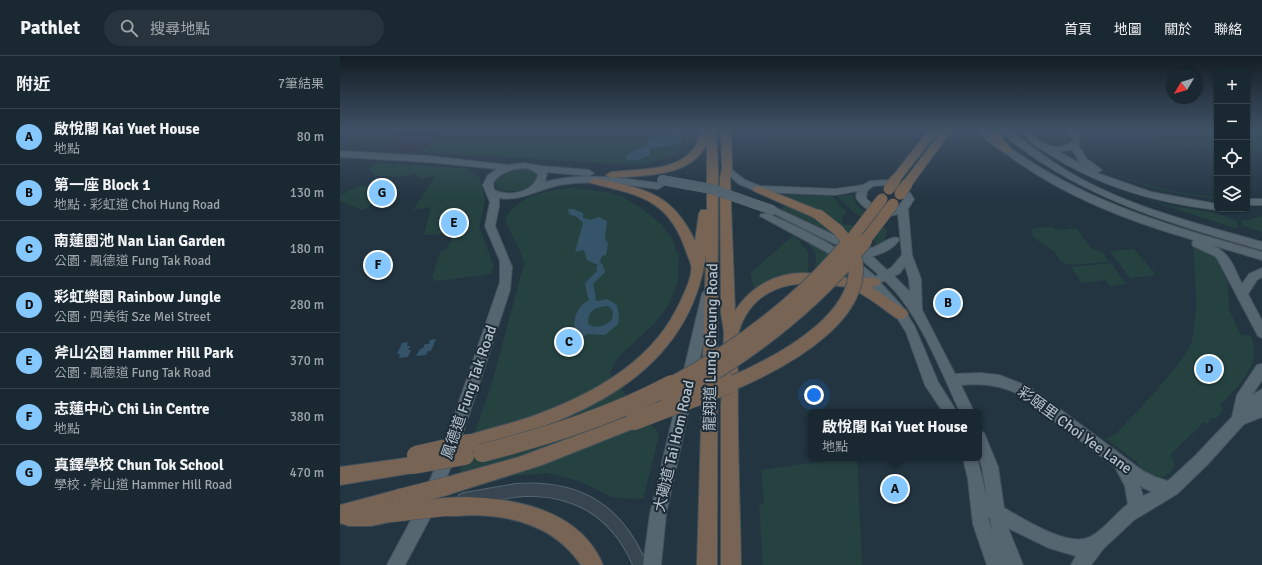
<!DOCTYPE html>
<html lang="zh-TW">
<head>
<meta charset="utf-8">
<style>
	body { margin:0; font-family:Signika,"Noto Sans TC",sans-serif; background:#27343d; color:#f1f3f6 }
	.controls { position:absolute; right:12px; top:12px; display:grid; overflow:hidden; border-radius:6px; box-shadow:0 1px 3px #0004 }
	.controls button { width:36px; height:36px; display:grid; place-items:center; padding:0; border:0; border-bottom:1px solid #38444d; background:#1a2831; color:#f1f3f6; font:20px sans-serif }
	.compass { position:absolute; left:826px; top:12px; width:36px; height:36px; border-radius:50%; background:#1a2831; box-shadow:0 1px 3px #0004; rotate:232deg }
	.you { position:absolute; left:474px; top:339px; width:14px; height:14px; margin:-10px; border:3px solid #fff; border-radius:50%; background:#1a73e8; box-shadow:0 0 0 6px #1a73e833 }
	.badge { display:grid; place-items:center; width:26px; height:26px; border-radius:50%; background:#85c8ff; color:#111; font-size:13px; font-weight:700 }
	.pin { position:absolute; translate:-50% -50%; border:2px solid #fff; box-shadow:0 1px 4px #0006 }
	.popup { position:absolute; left:468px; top:353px; width:174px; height:52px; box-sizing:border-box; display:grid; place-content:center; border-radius:6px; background:#1a2831; filter:drop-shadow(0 1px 3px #0005); font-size:13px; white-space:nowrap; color:#9fa6ab }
	.popup b { font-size:15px; color:#f1f3f6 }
	.popup::after { content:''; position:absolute; left:50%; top:100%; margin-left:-8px; border:8px solid transparent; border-top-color:#1a2831 }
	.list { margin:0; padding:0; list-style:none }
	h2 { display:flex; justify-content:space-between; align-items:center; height:52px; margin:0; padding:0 16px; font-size:17px }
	h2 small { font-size:13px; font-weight:400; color:#9fa6ab }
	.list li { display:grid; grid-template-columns:26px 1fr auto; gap:12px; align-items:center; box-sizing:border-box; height:56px; padding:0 16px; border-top:1px solid #38444d }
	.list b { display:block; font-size:15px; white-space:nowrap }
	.list p { margin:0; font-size:13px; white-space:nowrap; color:#9fa6ab }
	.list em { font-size:13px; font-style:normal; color:#9fa6ab }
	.icon { flex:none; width:22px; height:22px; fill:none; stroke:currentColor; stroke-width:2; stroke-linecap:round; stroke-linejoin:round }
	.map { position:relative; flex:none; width:922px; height:509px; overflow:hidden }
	header { display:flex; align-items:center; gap:24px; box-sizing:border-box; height:56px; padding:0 20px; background:#1a2831; border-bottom:1px solid #38444d }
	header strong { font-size:19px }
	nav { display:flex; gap:22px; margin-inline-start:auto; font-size:14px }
	.search { width:280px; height:36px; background:#27343d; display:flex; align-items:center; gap:10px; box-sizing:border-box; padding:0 14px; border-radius:22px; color:#9fa6ab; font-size:15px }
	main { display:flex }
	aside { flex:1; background:#1a2831 }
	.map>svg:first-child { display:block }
	.medical { fill:#303041 }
	.green { fill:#254241 }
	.water { fill:#355469; fill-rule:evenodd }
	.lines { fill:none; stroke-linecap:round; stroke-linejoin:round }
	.canal { fill:#355469; fill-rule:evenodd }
	.minor-casing { stroke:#55646e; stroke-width:2 }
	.major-casing { stroke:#44525d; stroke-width:2 }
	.highway-casing { stroke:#42515b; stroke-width:2 }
	.minor { fill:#374651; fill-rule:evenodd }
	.major { fill:#556671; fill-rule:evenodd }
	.highway { fill:#786454; fill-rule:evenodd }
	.major-bridge-casing { stroke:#44525d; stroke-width:10; stroke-linecap:butt }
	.highway-bridge-far2-casing { stroke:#42515b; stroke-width:12; stroke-linecap:butt }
	.highway-bridge-far1-casing { stroke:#42515b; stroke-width:16; stroke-linecap:butt }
	.highway-bridge-casing { stroke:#42515b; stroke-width:19; stroke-linecap:butt }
	.major-bridge { stroke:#556671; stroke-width:10 }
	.highway-bridge-far2 { stroke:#786454; stroke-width:11 }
	.highway-bridge-far1 { stroke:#786454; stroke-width:14 }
	.highway-bridge { stroke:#786454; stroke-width:18 }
	.labels { text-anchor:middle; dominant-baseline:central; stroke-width:4; stroke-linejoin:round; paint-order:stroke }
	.street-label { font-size:15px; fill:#b4c1cb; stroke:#1c2b36 }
</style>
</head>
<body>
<header>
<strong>Pathlet</strong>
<div class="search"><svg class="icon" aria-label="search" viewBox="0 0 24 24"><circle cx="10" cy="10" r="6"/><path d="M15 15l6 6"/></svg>搜尋地點</div>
<nav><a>首頁</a><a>地圖</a><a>關於</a><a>聯絡</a></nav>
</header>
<main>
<aside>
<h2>附近<small>7筆結果</small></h2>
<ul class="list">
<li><span class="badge">A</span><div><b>啟悅閣 Kai Yuet House</b><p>地點</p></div><em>80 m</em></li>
<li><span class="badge">B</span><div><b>第一座 Block 1</b><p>地點 · 彩虹道 Choi Hung Road</p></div><em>130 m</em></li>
<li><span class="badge">C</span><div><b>南蓮園池 Nan Lian Garden</b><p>公園 · 鳳德道 Fung Tak Road</p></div><em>180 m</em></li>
<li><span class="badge">D</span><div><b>彩虹樂園 Rainbow Jungle</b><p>公園 · 四美街 Sze Mei Street</p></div><em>280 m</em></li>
<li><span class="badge">E</span><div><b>斧山公園 Hammer Hill Park</b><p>公園 · 鳳德道 Fung Tak Road</p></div><em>370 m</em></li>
<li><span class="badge">F</span><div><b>志蓮中心 Chi Lin Centre</b><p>地點</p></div><em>380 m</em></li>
<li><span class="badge">G</span><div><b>真鐸學校 Chun Tok School</b><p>學校 · 斧山道 Hammer Hill Road</p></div><em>470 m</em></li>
</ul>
</aside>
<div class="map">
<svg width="922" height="509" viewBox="0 0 922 509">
	<rect width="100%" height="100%" fill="#233541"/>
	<path class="medical" d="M 60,74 L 111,74 L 98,80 L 81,96 L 41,94 L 40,91 Z"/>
	<g class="green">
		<path d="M 111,74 L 357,74 C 349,99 319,106 296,109 L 81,96 L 98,80 Z"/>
		<path d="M 702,74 L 718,74 L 727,79 L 727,84 C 719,90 706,87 700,79 Z"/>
		<path d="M 807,74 L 877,77 L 877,93 L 815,90 L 821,87 L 820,82 Z"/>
		<path d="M 907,78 L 922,79 L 922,96 L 907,95 Z"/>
		<path d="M 36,107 L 126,112 L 140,122 L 145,144 L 139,171 L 154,210 L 151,218 L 95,225 L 92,220 L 100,196 L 108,191 L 112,182 L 107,178 L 84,179 L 91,151 L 73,154 L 95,120 L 79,123 L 77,117 L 62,121 L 35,120 L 32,115 L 27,113 Z"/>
		<path d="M 183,112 C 189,113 196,113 198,120 C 192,135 169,139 157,132 L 155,125 C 162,116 172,113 183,112 Z"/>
		<path d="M 771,118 L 829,135 L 873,141 L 877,143 L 823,135 Z"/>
		<path d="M 18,130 L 47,130 L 28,152 L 21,154 L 0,145 L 0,140 Z"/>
		<path d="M 232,132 L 273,137 L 273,139 L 282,140 C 300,151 337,174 336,197 L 339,197 L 338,224 L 329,249 L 314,268 L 278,301 L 270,317 L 273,324 L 317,375 L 319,380 L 303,443 L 272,441 L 239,425 L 208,417 L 128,424 L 118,421 L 150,334 L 184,208 L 180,195 L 165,164 C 175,140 208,134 232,132 Z"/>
		<path d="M 789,138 L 827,149 L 875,157 L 897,165 L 898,173 Z"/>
		<path d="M 439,139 L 492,140 L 507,157 L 502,161 L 502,166 L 506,169 L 516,169 L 532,192 L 523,192 L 441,153 L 447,147 L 478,154 Z"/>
		<path d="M 513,139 C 515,154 536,161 547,174 L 544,186 L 539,191 L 521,166 L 520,160 L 513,156 L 497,140 Z"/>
		<path d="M 922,160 L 922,176 L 904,170 L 901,165 C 909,165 914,161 922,160 Z"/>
		<path d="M 712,171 L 717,174 L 736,172 L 751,192 L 762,196 L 769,206 L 730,209 L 720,205 L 714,195 L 694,182 L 691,178 L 692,174 L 695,172 Z"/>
		<path d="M 454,179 L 468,196 L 468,218 L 419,234 L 414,231 L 410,217 Z"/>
		<path d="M 463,182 L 476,188 L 521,221 L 521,224 L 475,219 L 476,197 Z"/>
		<path d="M 853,189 L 874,199 L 879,205 L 888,228 L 889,253 L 900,278 L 911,280 C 922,309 900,329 880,349 L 884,352 L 877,362 L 870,362 L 869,367 L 867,368 L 864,366 L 831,398 L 835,409 C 833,412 830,417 827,419 C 816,428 801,417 797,406 L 765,382 L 775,379 C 793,360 846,306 852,284 C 859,253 855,220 853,189 Z"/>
		<path d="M 794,193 L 816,219 L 790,222 L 770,195 Z"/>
		<path d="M 771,207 L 786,228 L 770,230 L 766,224 L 742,227 L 731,211 Z"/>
		<path d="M 508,402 L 517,402 L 522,509 L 423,509 L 419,449 L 424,448 L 421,414 Z"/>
	</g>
	<g class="water">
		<path d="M 336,74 L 342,80 L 342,84 C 333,94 321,87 310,93 L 310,98 C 303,103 293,107 285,103 L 286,99 C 293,94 302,92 308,89 L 307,86 L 312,83 Z"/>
		<path d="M 228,153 L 233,153 L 243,157 L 243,162 L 251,164 L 259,161 L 267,165 L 265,183 L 268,187 L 266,199 L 262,200 L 260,205 L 263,211 L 258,212 L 258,209 L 247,204 L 244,194 L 235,196 L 243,167 L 237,161 L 229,158 Z"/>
		<path d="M 252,242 L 258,245 L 267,243 L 277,249 L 279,261 L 278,268 L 265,279 L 248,278 L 239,283 L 235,280 C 233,262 235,251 252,242 ZM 268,250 L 273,255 L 272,264 C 264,270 258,273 248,268 C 248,254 255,251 268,250 Z"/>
		<path d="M 96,283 L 91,295 L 88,295 L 86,299 L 76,300 L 80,293 L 83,292 L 85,288 L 89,288 L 90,284 Z"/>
		<path d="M 68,286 L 67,290 L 70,290 L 68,294 L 71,294 L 68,301 L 59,302 L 60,298 L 57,298 L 62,287 Z"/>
	</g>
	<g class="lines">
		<path class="canal" d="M 260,208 L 263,209 L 265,216 L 253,228 L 256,242 L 252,245 L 248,242 L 245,227 L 257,215 L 256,211 Z"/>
		<defs>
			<path id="minor" d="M 176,428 C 241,424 282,449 307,509 L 293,509 C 273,462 235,438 184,440 C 164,441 144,447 124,451 L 119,449 L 117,444 L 119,439 L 124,437 Z"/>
			<g id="major">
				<path d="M 637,74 L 646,74 C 731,142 819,167 922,196 L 922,204 L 872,189 C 891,198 893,210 902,228 L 909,218 L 922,212 L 922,221 L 917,224 L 908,238 L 922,265 L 922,282 L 918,280 L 878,204 L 875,200 L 853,190 L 852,187 L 854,184 C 788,165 723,140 668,99 C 657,92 645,84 637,74 Z"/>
				<path d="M 661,74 L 670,74 C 688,88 705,101 724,113 C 784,150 855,167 922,186 L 922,194 C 846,172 768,150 701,106 C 688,97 671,87 661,74 Z"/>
				<path d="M 683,74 L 691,74 C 698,89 718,96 732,86 L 732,82 L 725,74 L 734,74 L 740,81 L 738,89 L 747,103 L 762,114 L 757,117 L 811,136 L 877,148 L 877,153 L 881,153 L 877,154 C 817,147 760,131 709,98 C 698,91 688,87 683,74 ZM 732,93 L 740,107 L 750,113 L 719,96 Z"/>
				<path d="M 0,95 L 88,100 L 168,109 L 183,107 L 201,110 L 249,114 L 254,117 L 249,120 L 207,116 L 205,126 C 242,116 281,122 318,127 L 323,130 L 318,133 C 288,129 257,124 226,128 C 203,130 183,146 159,142 L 159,150 L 155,170 L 172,211 L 170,234 L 115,401 L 90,462 L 65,509 L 47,509 L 78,451 L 100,401 L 160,226 L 160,205 L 145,170 L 150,146 L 143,129 L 148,119 L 157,113 L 88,106 L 0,101 ZM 183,112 L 190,113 L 198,118 C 195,137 169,141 154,134 L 153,127 C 159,117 171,113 183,112 Z"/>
				<path d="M 387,110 L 405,124 L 420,130 L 495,133 L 523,129 L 530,125 L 547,124 L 566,131 L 574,143 L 568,153 L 572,199 L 581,223 L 582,254 L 615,318 L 640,317 L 659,319 L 690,331 L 803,415 L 815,421 L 828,425 L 856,399 L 892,361 L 897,339 L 917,309 L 922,308 L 922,324 L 912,339 L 922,333 L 922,361 L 904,368 L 867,409 L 837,438 L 794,464 L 764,492 L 751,509 L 731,509 L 736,500 L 709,492 L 668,472 L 683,509 L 665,509 L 652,476 L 665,509 L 647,509 L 633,468 L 628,423 L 623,402 L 637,402 L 647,442 L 642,411 L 639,402 L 639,375 L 644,377 L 658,411 L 664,452 C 684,463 728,492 750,481 C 765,473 775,458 788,448 L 785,430 L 775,411 L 680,339 C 661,329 642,327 621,329 L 634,356 L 620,356 C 602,317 577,253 545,225 L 540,226 L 562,250 L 575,271 L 598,326 L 617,356 L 603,356 L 585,329 L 566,276 L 554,257 L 539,238 L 522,222 L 485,195 L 420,160 L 421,158 L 429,158 C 466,175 505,193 536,221 L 538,218 L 515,198 L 427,154 L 428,152 L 436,152 L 524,193 C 538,194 548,179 558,182 L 559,184 C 553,193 542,198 532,200 L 547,214 L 552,211 L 562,199 L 558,158 C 542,163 526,156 516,142 L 517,135 L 495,139 L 418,136 L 399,128 L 384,115 L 384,111 ZM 543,129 C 553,130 561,133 564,143 L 557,152 C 546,155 533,151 526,142 L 527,135 L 533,130 ZM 565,210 L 569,223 L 570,236 L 554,220 L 560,217 ZM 800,430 L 812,436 L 803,440 ZM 648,461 L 650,462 L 652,475 Z"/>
				<rect x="907" y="143" width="15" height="6"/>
				<path d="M 368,234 L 372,235 L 374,238 L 326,458 L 321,509 L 303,509 L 310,458 L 362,238 L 364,235 Z"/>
			</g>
			<g id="highway">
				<path d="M 361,74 L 376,74 L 378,113 L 377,509 L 357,509 L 366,199 C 348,323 235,364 129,395 L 123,393 L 120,387 L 123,381 C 146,373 170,368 193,360 C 248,340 308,309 336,254 C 341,245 354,219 351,209 C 350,204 347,199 346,195 C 329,143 299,139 251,127 L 250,125 L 255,122 C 304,133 332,136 355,185 L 359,157 L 361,154 L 367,154 L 367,87 C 352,122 303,119 271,122 L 266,119 L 271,116 C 298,113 341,116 356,89 C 358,84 359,79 361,74 Z"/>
				<path d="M 381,74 L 391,74 L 392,113 L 390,122 L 395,255 C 410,231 437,216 465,217 C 479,217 494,220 508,222 C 518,223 529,220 539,223 L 541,226 L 539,229 L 531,231 L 566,254 L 568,258 L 566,262 L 561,263 L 556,262 C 541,251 525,238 507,231 C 502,230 495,230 489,229 C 450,223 412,233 399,275 C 395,287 398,310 398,324 C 397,385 400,447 401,509 L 381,509 L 381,350 L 384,276 L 381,257 L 380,122 L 382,113 Z"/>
				<path d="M 589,74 L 599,74 L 559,126 L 551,126 L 550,124 L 551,122 Z"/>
				<path d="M 602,74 L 612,74 L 571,130 L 563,130 L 561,128 L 563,126 Z"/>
				<path d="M 646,74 L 656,74 L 672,94 L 671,96 L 663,96 Z"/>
				<path d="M 418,130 L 483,156 L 485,159 L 479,163 L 475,162 L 414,135 L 412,133 Z"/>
				<path d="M 294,358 L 300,360 L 302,365 L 300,370 L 202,409 L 107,439 L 101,436 L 98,430 L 101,424 L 107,421 L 179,401 Z"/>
				<path d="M 73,401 L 79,403 L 82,409 L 79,415 L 73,417 L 0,429 L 0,411 Z"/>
				<path d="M 60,433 L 67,436 L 69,442 L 67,448 L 59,451 L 61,457 L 59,464 L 31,470 L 9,470 L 0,467 L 0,449 Z"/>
				<path d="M 125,441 C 177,442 241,455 263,509 L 241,509 C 216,472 177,460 134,459 C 122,459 109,462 97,458 L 95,451 L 97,444 L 104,442 Z"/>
			</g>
		</defs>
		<use href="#minor" class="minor-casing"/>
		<use href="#major" class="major-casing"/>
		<use href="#highway" class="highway-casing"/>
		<use href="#minor" class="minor"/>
		<use href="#major" class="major"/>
		<use href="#highway" class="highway"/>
		<defs>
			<path id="major-bridge" d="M 322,124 L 372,133 L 432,154"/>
			<g id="highway-bridge-far2">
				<path d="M 549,133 L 555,124"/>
				<path d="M 560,138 L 567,128"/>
				<path d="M 479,159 L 498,174 L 508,186"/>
				<path d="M 509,186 L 542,143"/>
				<path d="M 524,186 L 553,148"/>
			</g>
			<g id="highway-bridge-far1">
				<path d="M 330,329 C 398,292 461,246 510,185"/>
				<path d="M 355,329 C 420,290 478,245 525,185"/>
				<path d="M 388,329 C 438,308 546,254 508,185"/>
			</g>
			<g id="highway-bridge">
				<path d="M 329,344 L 357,328"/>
				<path d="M 294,365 L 390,328"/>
				<path d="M 142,397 C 208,380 272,360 332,328"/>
				<path d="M 76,399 L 129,387"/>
				<path d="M 73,409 L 125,400"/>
				<path d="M 60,442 L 107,430"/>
				<path d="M 52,457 L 104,451"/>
			</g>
		</defs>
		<use href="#major-bridge" class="major-bridge-casing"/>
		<use href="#highway-bridge-far2" class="highway-bridge-far2-casing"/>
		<use href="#highway-bridge-far1" class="highway-bridge-far1-casing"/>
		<use href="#highway-bridge" class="highway-bridge-casing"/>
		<use href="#major-bridge" class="major-bridge"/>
		<use href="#highway-bridge-far2" class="highway-bridge-far2"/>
		<use href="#highway-bridge-far1" class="highway-bridge-far1"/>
		<use href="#highway-bridge" class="highway-bridge"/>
	</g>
	<linearGradient id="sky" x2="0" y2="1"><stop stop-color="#131d24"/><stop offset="0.51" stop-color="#3f5165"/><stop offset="1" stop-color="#3f5165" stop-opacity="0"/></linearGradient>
	<rect width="922" height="145" fill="url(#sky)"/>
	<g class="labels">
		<g class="street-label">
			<text transform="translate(371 291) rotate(-89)">龍翔道 Lung Cheung Road</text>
			<text transform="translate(129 336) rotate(-71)">鳳德道 Fung Tak Road</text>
			<text transform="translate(735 374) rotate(36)">彩頤里 Choi Yee Lane</text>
			<text transform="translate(334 390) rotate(-77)">大磡道 Tai Hom Road</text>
		</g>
	</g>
</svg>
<div class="controls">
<button>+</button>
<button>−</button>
<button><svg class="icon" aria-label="locate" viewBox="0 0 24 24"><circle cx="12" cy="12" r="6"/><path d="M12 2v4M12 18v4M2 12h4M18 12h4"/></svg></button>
<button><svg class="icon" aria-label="layers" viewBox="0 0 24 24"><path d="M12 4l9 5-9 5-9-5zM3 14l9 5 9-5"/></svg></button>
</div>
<svg class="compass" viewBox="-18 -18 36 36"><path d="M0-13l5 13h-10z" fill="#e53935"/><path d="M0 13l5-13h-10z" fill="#9fa6ab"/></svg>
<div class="you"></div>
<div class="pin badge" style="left:555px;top:433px">A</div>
<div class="popup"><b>啟悅閣 Kai Yuet House</b>地點</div>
<div class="pin badge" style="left:608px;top:247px">B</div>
<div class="pin badge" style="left:229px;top:286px">C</div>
<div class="pin badge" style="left:869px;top:313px">D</div>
<div class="pin badge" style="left:114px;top:167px">E</div>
<div class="pin badge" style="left:38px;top:209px">F</div>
<div class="pin badge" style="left:42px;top:137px">G</div>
</div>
</main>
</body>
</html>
